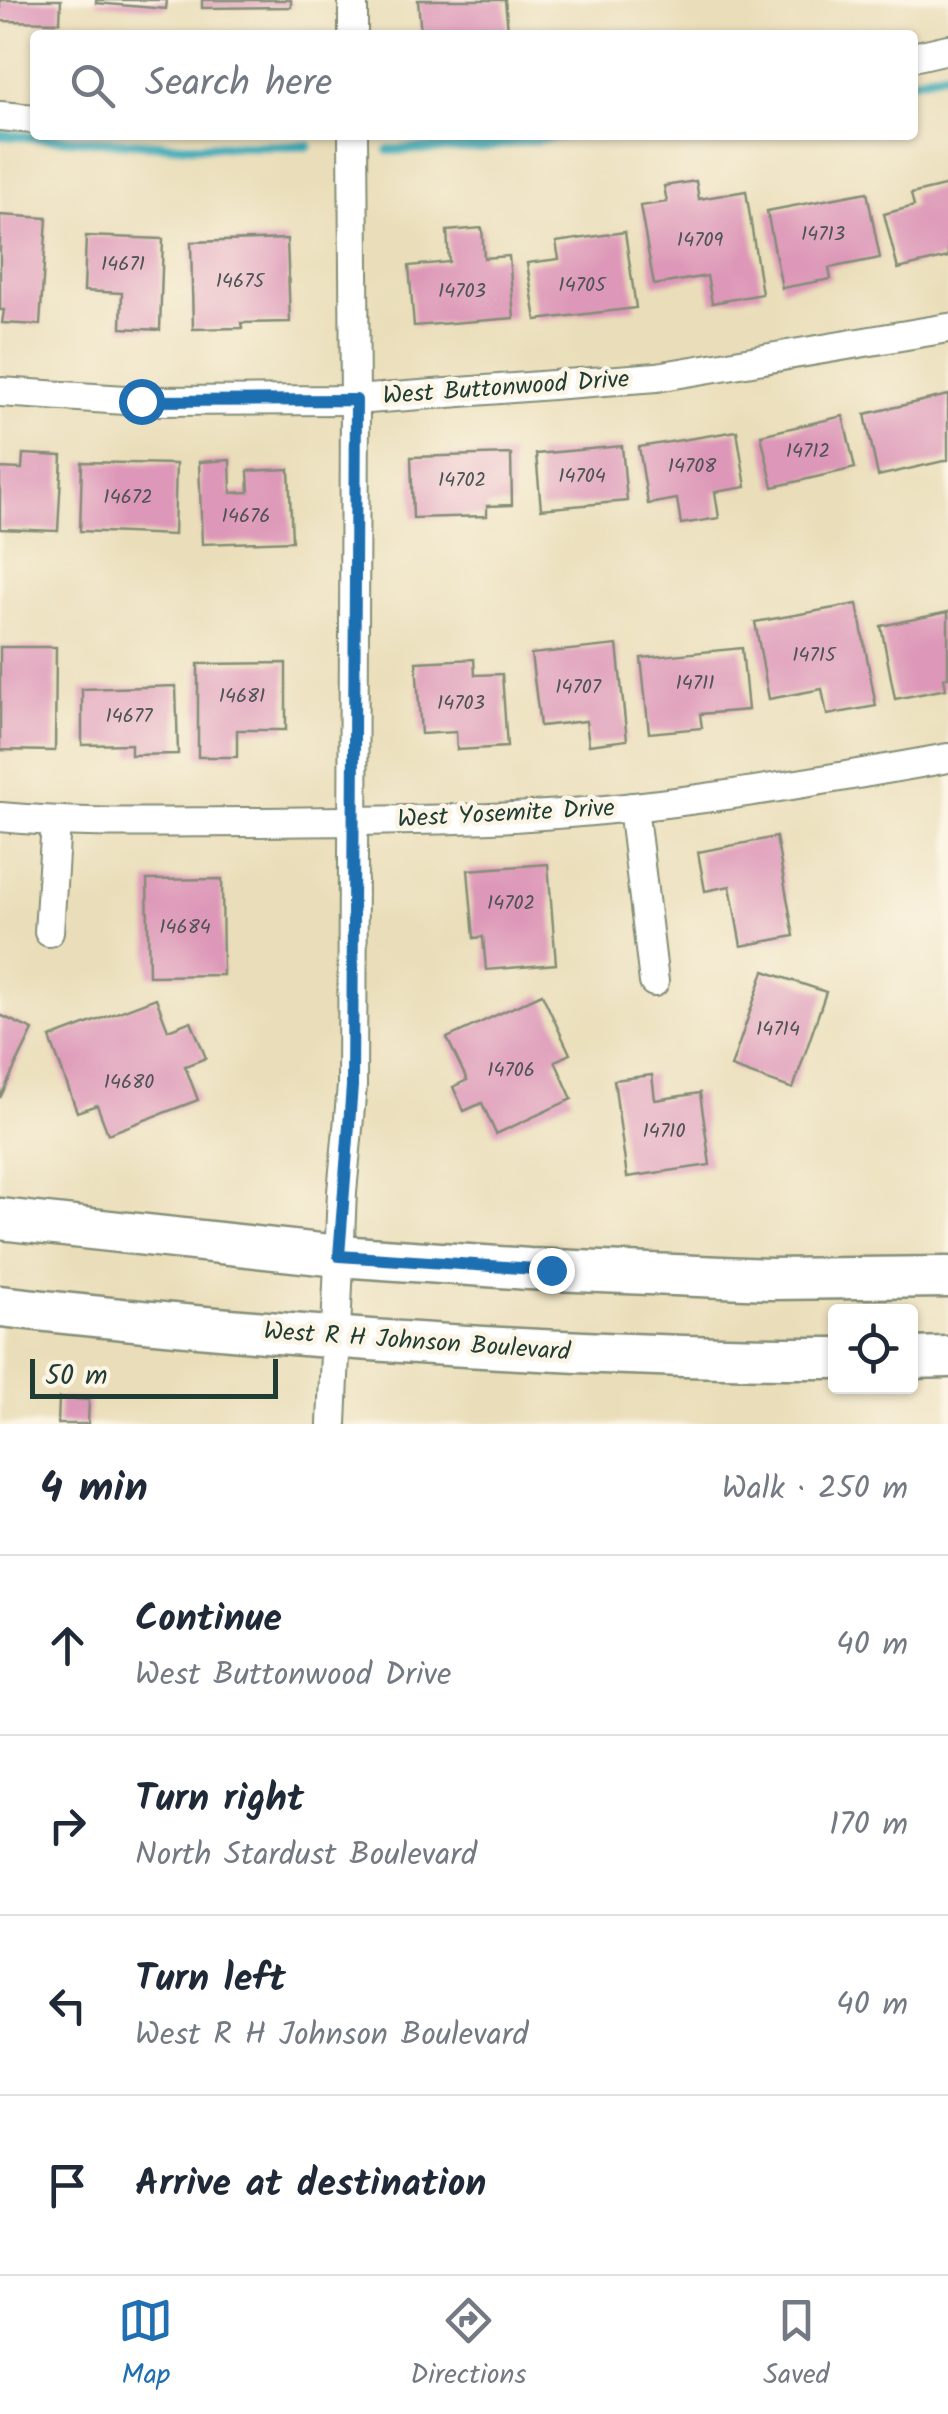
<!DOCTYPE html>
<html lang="en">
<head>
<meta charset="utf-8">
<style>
	body { margin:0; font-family:Kalam,sans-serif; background:#f6f6f7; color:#1f2937 }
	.controls { position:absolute; right:30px; bottom:30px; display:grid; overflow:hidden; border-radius:10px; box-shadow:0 2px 8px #0004 }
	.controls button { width:90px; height:90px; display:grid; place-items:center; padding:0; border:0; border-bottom:2px solid #e0e1e3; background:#fff; color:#1f2937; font:50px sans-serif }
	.scale { position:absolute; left:30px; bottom:25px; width:248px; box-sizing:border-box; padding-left:10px; border:5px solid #1f3d34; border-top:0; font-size:28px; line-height:35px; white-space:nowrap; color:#1f3d34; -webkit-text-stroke:8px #fcf5e5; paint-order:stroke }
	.stop { position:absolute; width:30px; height:30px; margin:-22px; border:8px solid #1f6fb2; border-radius:50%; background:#fff }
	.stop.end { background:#1f6fb2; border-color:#fff; box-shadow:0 2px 10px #0008 }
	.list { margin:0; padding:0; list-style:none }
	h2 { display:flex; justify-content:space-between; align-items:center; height:130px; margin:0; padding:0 40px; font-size:42px }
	h2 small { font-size:32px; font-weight:400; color:#747a83 }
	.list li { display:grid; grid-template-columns:65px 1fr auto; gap:30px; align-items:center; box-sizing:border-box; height:180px; padding:0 40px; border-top:2px solid #e0e1e3 }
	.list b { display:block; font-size:38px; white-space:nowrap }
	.list p { margin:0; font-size:32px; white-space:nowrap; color:#747a83 }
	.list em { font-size:32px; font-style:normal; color:#747a83 }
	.icon { flex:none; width:55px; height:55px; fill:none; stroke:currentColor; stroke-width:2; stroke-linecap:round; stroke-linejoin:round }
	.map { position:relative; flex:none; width:948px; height:1424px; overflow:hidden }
	.search { position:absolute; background:#fff; box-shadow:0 2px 8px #0004; left:30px; right:30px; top:30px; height:110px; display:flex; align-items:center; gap:25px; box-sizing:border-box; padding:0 35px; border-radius:10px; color:#747a83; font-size:38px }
	.sheet { height:850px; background:#fff }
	nav { display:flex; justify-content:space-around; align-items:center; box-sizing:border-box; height:140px; border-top:2px solid #e0e1e3; background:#fff; font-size:28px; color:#747a83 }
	nav a { display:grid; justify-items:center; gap:5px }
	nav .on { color:#1f6fb2 }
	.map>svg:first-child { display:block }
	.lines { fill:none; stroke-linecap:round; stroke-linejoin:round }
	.stream { stroke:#3aaab7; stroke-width:10 }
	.building { fill:#dd97b8 }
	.street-casing { stroke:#848e77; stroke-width:32 }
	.secondary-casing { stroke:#848e77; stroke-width:45 }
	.street { stroke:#fff; stroke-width:28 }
	.secondary { stroke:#fff; stroke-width:40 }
	.route { stroke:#1f6fb2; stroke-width:12 }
	.labels { text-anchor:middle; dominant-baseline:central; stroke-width:9; stroke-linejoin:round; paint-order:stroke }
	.number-label { font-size:20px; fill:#4e5455 }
	.street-label { font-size:25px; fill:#1f3d34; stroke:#fcf5e5 }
</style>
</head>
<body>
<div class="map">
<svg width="948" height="1424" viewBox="0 0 948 1424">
	<rect width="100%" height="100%" fill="#fcf5e5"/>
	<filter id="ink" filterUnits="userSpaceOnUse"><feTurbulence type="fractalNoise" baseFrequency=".01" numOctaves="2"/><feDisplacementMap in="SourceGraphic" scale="20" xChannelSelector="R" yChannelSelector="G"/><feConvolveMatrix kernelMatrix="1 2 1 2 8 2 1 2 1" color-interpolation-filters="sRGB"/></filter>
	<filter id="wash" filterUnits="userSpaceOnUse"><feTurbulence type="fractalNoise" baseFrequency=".0048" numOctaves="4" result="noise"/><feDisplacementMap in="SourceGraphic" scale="40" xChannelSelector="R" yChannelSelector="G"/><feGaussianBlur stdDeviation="2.25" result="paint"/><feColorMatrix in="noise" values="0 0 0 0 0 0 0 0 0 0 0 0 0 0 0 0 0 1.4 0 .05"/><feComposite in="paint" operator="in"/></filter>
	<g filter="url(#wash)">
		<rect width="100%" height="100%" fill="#eadeba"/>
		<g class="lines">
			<g class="stream">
				<path d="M 913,80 L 948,72"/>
				<path d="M 0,135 L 183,146 L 308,146"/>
				<path d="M 389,150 L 481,147 L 567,135"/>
			</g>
		</g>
		<g id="blocks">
			<g class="building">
				<path d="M 0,0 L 61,0 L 60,22 L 0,21 Z"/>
				<path d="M 96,0 L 167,0 L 166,9 L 96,3 Z"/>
				<path d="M 202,0 L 291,0 L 291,7 L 202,8 Z"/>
				<path d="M 418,0 L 505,0 L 508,30 L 480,32 L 481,35 L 421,35 Z"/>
				<path d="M 696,181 L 699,199 L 746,191 L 762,294 L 712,303 L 707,276 L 654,285 L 640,206 L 667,202 L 664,186 Z"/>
				<path d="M 948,185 L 948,257 L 898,269 L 884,214 L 914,206 L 911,194 Z"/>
				<path d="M 867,192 L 880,258 L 829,268 L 831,279 L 782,288 L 767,211 Z"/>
				<path d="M 0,215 L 47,218 L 40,325 L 2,323 L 4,310 L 0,310 Z"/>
				<path d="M 482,228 L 484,258 L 509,256 L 514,318 L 414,326 L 409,266 L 449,262 L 447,231 Z"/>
				<path d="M 625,232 L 636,308 L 536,320 L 527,263 L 559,259 L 556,242 Z"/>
				<path d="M 86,236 L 163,239 L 160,330 L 121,328 L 122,293 L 84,291 Z"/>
				<path d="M 287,239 L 290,322 L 241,323 L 242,328 L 193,329 L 191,242 Z"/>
				<path d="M 948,395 L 948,460 L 878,476 L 865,414 Z"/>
				<path d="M 843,416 L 855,468 L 773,487 L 761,435 Z"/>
				<path d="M 737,431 L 746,487 L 715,492 L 719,518 L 681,524 L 677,499 L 648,504 L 639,447 Z"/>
				<path d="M 622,446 L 627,501 L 541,509 L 536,454 Z"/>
				<path d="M 23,454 L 62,456 L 58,531 L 0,529 L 0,468 L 22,469 Z"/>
				<path d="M 511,454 L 512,505 L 487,506 L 487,516 L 413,518 L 411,457 Z"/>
				<path d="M 230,460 L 231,493 L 249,492 L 248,471 L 289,469 L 292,541 L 202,544 L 199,462 Z"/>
				<path d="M 82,462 L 176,464 L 174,535 L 80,531 Z"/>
				<path d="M 857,604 L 876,706 L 827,715 L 822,689 L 769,699 L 755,622 Z"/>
				<path d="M 948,612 L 948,677 L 944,678 L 946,689 L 895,699 L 881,626 Z"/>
				<path d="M 617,645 L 627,740 L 589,745 L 586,721 L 540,726 L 531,654 Z"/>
				<path d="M 0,647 L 56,647 L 55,751 L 0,750 Z"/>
				<path d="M 742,648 L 748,710 L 700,714 L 702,728 L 649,733 L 641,658 Z"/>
				<path d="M 474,659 L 475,675 L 502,674 L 507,747 L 457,750 L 456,732 L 421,734 L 416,662 Z"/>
				<path d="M 286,663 L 286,730 L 237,730 L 237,757 L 198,757 L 198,664 Z"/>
				<path d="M 176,686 L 178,754 L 131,755 L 131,744 L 82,745 L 82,689 Z"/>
				<path d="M 776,837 L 794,936 L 741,946 L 730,886 L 705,891 L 698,852 Z"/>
				<path d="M 548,864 L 556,964 L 486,970 L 483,937 L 474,938 L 468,870 Z"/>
				<path d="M 222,879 L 223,975 L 149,976 L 147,880 Z"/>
				<path d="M 764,971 L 826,992 L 793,1089 L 731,1067 Z"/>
				<path d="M 542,994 L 570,1054 L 555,1061 L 572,1099 L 496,1134 L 482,1103 L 464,1111 L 453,1087 L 467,1080 L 447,1038 Z"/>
				<path d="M 156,998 L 168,1030 L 191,1021 L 206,1058 L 185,1066 L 198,1100 L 108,1134 L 97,1105 L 77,1112 L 50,1038 Z"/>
				<path d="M 0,1015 L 33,1030 L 0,1098 Z"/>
				<path d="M 652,1075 L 655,1100 L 700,1093 L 710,1165 L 627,1177 L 614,1080 Z"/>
				<path d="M 59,1398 L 89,1400 L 88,1424 L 58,1424 Z"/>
			</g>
		</g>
	</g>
	<g filter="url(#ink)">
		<use href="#blocks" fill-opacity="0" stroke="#848e77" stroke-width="2.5"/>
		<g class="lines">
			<defs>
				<g id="street">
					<path d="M 353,0 L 353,35"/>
					<path d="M 913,57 L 948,49"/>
					<path d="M 0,116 L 35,119"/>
					<path d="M 0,392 L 141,401 L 355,400 L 657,377 L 948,328"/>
					<path d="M 633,807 L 654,982"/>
					<path d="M 0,817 C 83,825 166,822 249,822 C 337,821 426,821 514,817 C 660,809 804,784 948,758"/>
					<path d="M 49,932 L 56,822"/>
					<path d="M 332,1424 L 342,1192 L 352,1086 L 355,400 L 353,135"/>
				</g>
				<g id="secondary">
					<path d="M 0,1219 L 339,1256 L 529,1269 L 770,1279 L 948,1277"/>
					<path d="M 0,1306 C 167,1325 333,1339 501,1348 C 612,1354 724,1359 836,1358"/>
					<path d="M 910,1358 L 948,1357"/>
				</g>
			</defs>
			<use href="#street" class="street-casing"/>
			<use href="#secondary" class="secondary-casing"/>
			<use href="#street" class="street"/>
			<use href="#secondary" class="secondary"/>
		</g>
	</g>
	<g class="lines" filter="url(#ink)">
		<path class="route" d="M 141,401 L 356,400 L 352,1086 L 339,1256 L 551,1270"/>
	</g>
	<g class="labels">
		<g class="number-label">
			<text x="823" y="235">14713</text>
			<text x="700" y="241">14709</text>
			<text x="123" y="265">14671</text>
			<text x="240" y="282">14675</text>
			<text x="582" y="286">14705</text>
			<text x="462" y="292">14703</text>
			<text x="808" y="452">14712</text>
			<text x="692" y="467">14708</text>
			<text x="582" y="477">14704</text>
			<text x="462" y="481">14702</text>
			<text x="128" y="498">14672</text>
			<text x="246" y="517">14676</text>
			<text x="814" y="656">14715</text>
			<text x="695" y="684">14711</text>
			<text x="578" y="688">14707</text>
			<text x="242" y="697">14681</text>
			<text x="461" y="704">14703</text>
			<text x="129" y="717">14677</text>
			<text x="511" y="904">14702</text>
			<text x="185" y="928">14684</text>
			<text x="778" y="1030">14714</text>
			<text x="511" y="1071">14706</text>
			<text x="129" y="1083">14680</text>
			<text x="664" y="1132">14710</text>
		</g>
		<g class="street-label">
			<text transform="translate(506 388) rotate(-4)">West Buttonwood Drive</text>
			<text transform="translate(506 814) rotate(-3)">West Yosemite Drive</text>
			<text transform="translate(417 1342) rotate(4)">West R H Johnson Boulevard</text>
		</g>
	</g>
</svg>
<div class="controls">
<button><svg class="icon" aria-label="locate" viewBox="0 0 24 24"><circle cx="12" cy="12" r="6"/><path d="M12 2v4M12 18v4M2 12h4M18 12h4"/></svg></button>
</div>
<div class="scale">50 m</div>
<div class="stop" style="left:141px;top:401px"></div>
<div class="stop end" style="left:551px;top:1270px"></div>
<div class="search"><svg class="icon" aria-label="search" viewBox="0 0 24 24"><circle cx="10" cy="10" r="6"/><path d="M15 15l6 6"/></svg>Search here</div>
</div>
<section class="sheet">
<h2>4 min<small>Walk · 250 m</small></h2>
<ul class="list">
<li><svg class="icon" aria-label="ahead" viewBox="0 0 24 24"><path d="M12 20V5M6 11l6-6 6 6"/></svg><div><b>Continue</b><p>West Buttonwood Drive</p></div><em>40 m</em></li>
<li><svg class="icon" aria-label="right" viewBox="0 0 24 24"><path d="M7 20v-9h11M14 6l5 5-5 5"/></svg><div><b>Turn right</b><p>North Stardust Boulevard</p></div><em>170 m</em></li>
<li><svg class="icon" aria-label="left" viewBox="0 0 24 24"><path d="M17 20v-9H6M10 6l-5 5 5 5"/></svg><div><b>Turn left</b><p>West R H Johnson Boulevard</p></div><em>40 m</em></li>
<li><svg class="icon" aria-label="arrive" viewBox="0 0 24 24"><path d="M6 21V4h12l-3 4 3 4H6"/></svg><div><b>Arrive at destination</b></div></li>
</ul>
</section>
<nav>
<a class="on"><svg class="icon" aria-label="map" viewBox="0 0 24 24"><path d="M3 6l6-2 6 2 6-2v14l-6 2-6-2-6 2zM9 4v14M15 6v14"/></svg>Map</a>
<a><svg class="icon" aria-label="directions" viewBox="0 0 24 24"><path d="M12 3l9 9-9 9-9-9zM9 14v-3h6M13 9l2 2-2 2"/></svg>Directions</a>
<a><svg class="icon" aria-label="saved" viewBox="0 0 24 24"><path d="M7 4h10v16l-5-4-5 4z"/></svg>Saved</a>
</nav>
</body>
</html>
